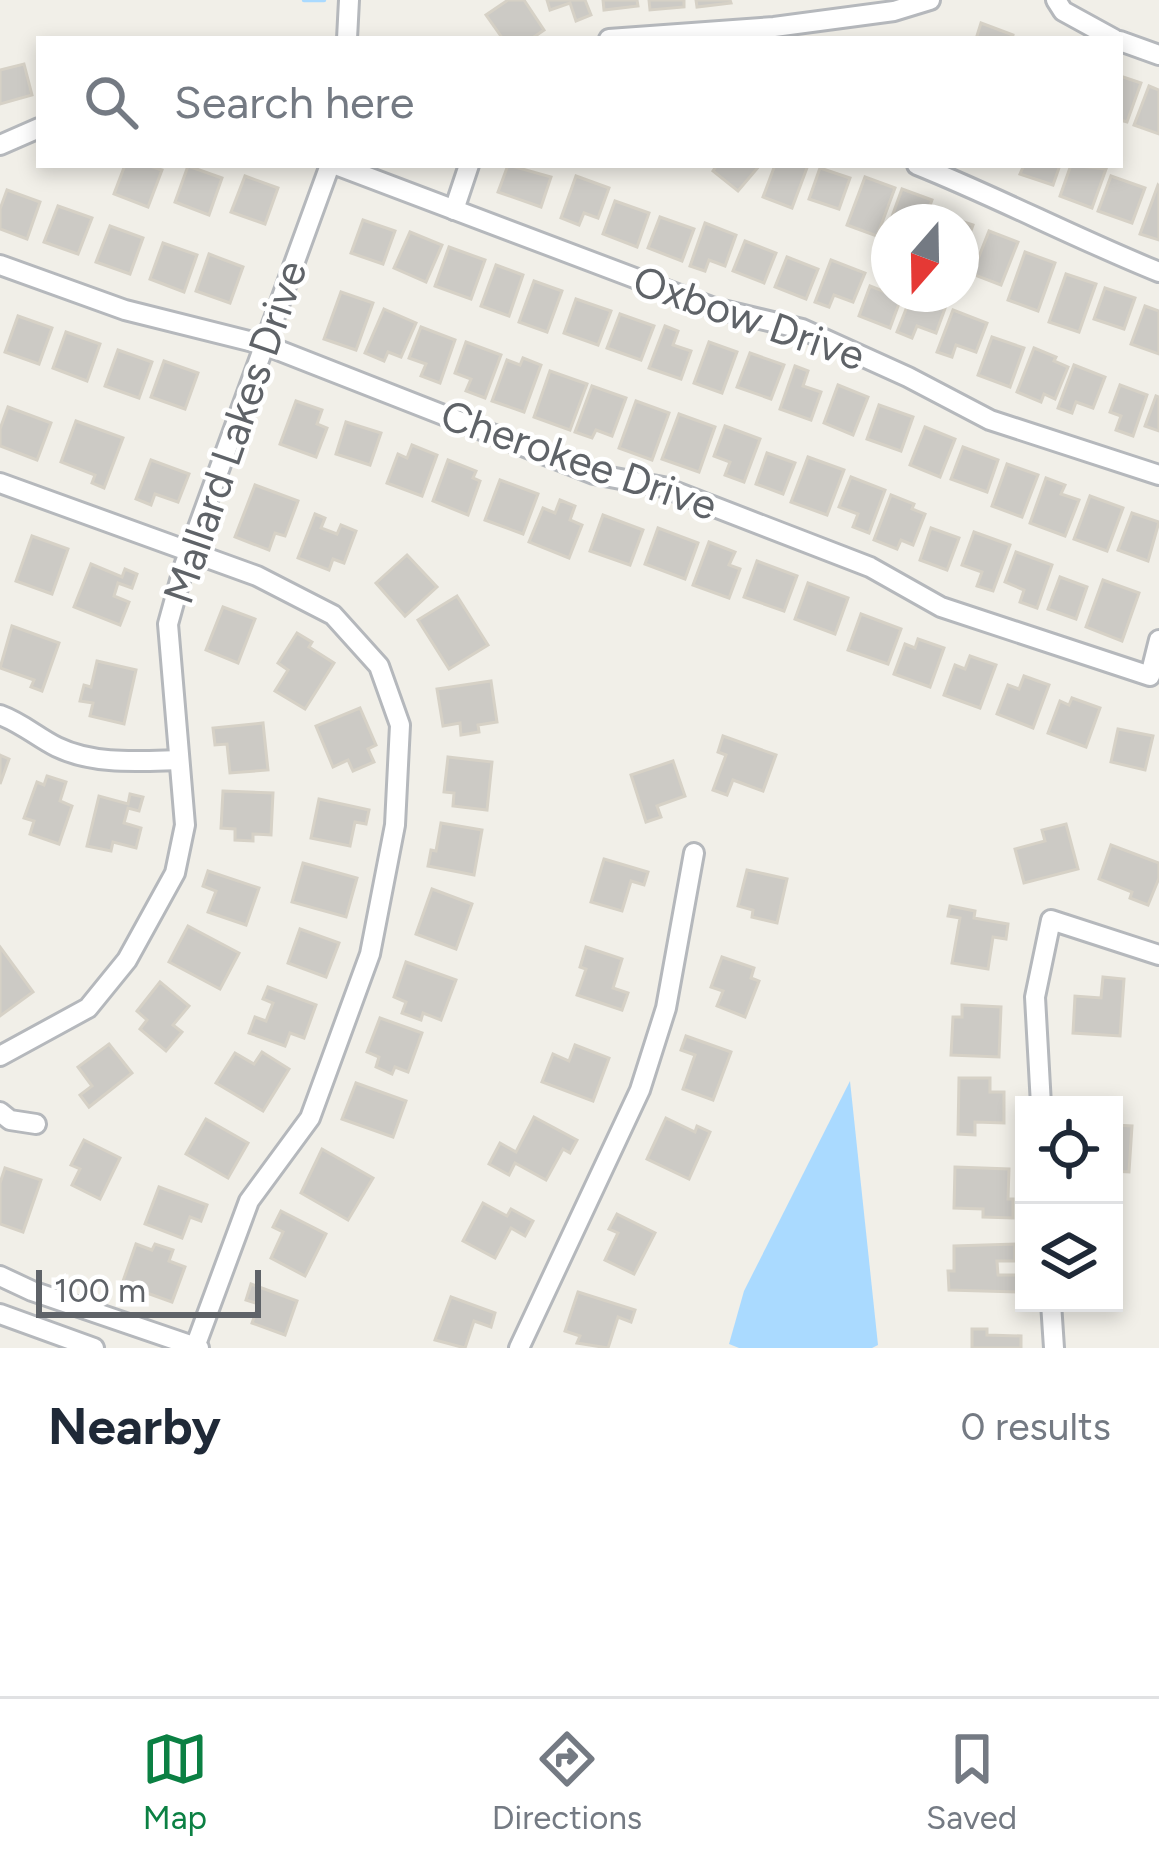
<!DOCTYPE html>
<html lang="en">
<head>
<meta charset="utf-8">
<style>
	body { margin:0; font-family:Figtree,sans-serif; background:#f6f6f7; color:#1f2937 }
	.controls { position:absolute; right:36px; bottom:36px; display:grid; overflow:hidden; border-radius:0px; box-shadow:0 6px 18px #0003 }
	.controls button { width:108px; height:108px; display:grid; place-items:center; padding:0; border:0; border-bottom:3px solid #e0e1e3; background:#fff; color:#1f2937; font:60px sans-serif }
	.compass { position:absolute; left:871px; top:204px; width:108px; height:108px; border-radius:50%; background:#fff; box-shadow:0 6px 18px #0003; rotate:200deg }
	.scale { position:absolute; left:36px; bottom:30px; width:225px; box-sizing:border-box; padding-left:12px; border:6px solid #5f6368; border-top:0; font-size:33px; line-height:42px; white-space:nowrap; color:#5f6368; -webkit-text-stroke:9px #fff; paint-order:stroke }
	.list { margin:0; padding:0; list-style:none }
	h2 { display:flex; justify-content:space-between; align-items:center; height:156px; margin:0; padding:0 48px; font-size:51px }
	h2 small { font-size:39px; font-weight:400; color:#747a83 }
	.icon { flex:none; width:66px; height:66px; fill:none; stroke:currentColor; stroke-width:2; stroke-linecap:round; stroke-linejoin:round }
	.map { position:relative; flex:none; width:1159px; height:1348px; overflow:hidden }
	.search { position:absolute; background:#fff; box-shadow:0 6px 18px #0003; left:36px; right:36px; top:36px; height:132px; display:flex; align-items:center; gap:30px; box-sizing:border-box; padding:0 42px; border-radius:0px; color:#747a83; font-size:45px }
	.sheet { height:348px; background:#fff }
	nav { display:flex; justify-content:space-around; align-items:center; box-sizing:border-box; height:168px; border-top:3px solid #e0e1e3; background:#fff; font-size:33px; color:#747a83 }
	nav a { display:grid; justify-items:center; gap:6px }
	nav .on { color:#0b8043 }
	.map>svg:first-child { display:block }
	.water { fill:#aadaff }
	.lines { fill:none; stroke-linecap:round; stroke-linejoin:round }
	.stream { stroke:#aadaff; stroke-width:4.5 }
	.building { fill:#cccac5; stroke:#d6d1c6; stroke-width:3 }
	.minor-casing { stroke:#b5b8bc; stroke-width:24 }
	.minor { stroke:#fff; stroke-width:18 }
	.labels { text-anchor:middle; dominant-baseline:central; stroke-width:9; stroke-linejoin:round; paint-order:stroke }
	.street-label { font-size:42px; fill:#5f6368; stroke:#fff }
</style>
</head>
<body>
<div class="map">
<svg width="1159" height="1348" viewBox="0 0 1159 1348">
	<rect width="100%" height="100%" fill="#f1efe8"/>
	<path class="water" d="M 850,1081 L 878,1345 L 872,1348 L 739,1348 L 729,1344 L 744,1291 Z"/>
	<g class="lines">
		<path class="stream" d="M 304,0 L 324,0"/>
	</g>
	<g class="building">
		<path d="M 508,0 L 524,0 L 544,30 L 531,39 L 503,39 L 486,15 Z"/>
		<path d="M 547,0 L 585,0 L 591,15 L 576,21 L 570,3 L 550,10 Z"/>
		<path d="M 603,0 L 637,0 L 638,6 L 604,10 Z"/>
		<path d="M 649,0 L 684,0 L 684,7 L 650,10 Z"/>
		<path d="M 696,0 L 730,0 L 731,3 L 697,7 Z"/>
		<path d="M 981,23 L 1013,35 L 1012,39 L 976,39 Z"/>
		<path d="M 24,64 L 32,95 L 0,104 L 0,70 Z"/>
		<path d="M 1120,76 L 1141,83 L 1127,122 L 1120,120 Z"/>
		<path d="M 1149,86 L 1159,90 L 1159,134 L 1134,125 Z"/>
		<path d="M 125,165 L 147,165 L 162,170 L 148,207 L 114,194 Z"/>
		<path d="M 508,165 L 551,177 L 541,207 L 498,192 Z"/>
		<path d="M 717,165 L 760,165 L 738,191 L 713,171 Z"/>
		<path d="M 775,165 L 808,165 L 792,208 L 763,197 Z"/>
		<path d="M 1024,165 L 1060,165 L 1053,185 L 1020,174 Z"/>
		<path d="M 1071,165 L 1106,169 L 1092,208 L 1060,196 Z"/>
		<path d="M 188,166 L 222,178 L 209,215 L 175,202 Z"/>
		<path d="M 820,168 L 850,178 L 839,209 L 809,199 Z"/>
		<path d="M 245,176 L 278,188 L 265,224 L 231,212 Z"/>
		<path d="M 576,176 L 609,188 L 598,218 L 584,213 L 579,225 L 561,218 Z"/>
		<path d="M 1111,176 L 1145,188 L 1132,223 L 1098,211 Z"/>
		<path d="M 865,177 L 895,188 L 877,236 L 847,225 Z"/>
		<path d="M 1158,185 L 1159,186 L 1159,240 L 1140,234 Z"/>
		<path d="M 902,189 L 932,200 L 924,222 L 890,222 Z"/>
		<path d="M 7,190 L 40,202 L 27,239 L 0,229 L 0,209 Z"/>
		<path d="M 615,201 L 649,213 L 637,247 L 603,234 Z"/>
		<path d="M 58,206 L 92,218 L 78,254 L 44,242 Z"/>
		<path d="M 942,215 L 973,225 L 962,256 L 961,222 L 940,222 Z"/>
		<path d="M 660,217 L 694,229 L 682,261 L 648,248 Z"/>
		<path d="M 363,220 L 395,231 L 383,264 L 351,253 Z"/>
		<path d="M 705,223 L 736,235 L 725,266 L 709,260 L 705,271 L 690,266 Z"/>
		<path d="M 110,226 L 143,238 L 130,274 L 96,262 Z"/>
		<path d="M 989,231 L 1018,242 L 1001,285 L 972,274 Z"/>
		<path d="M 410,232 L 442,245 L 426,282 L 394,268 Z"/>
		<path d="M 745,241 L 776,253 L 764,283 L 733,271 Z"/>
		<path d="M 163,243 L 197,255 L 184,292 L 150,279 Z"/>
		<path d="M 449,247 L 485,260 L 471,299 L 435,286 Z"/>
		<path d="M 1025,252 L 1055,263 L 1038,311 L 1008,300 Z"/>
		<path d="M 209,254 L 243,267 L 230,303 L 196,291 Z"/>
		<path d="M 787,257 L 818,269 L 806,299 L 775,287 Z"/>
		<path d="M 831,260 L 865,273 L 853,302 L 834,295 L 829,307 L 815,302 Z"/>
		<path d="M 496,265 L 523,275 L 509,316 L 481,306 Z"/>
		<path d="M 1066,274 L 1096,284 L 1079,332 L 1049,322 Z"/>
		<path d="M 534,281 L 562,291 L 547,332 L 519,322 Z"/>
		<path d="M 870,286 L 901,298 L 890,328 L 859,316 Z"/>
		<path d="M 1105,288 L 1135,298 L 1124,329 L 1094,319 Z"/>
		<path d="M 341,292 L 373,303 L 356,350 L 324,339 Z"/>
		<path d="M 912,294 L 947,303 L 936,333 L 917,326 L 912,338 L 897,332 Z"/>
		<path d="M 576,299 L 611,311 L 598,345 L 564,333 Z"/>
		<path d="M 1145,306 L 1159,311 L 1159,354 L 1131,344 Z"/>
		<path d="M 384,309 L 416,323 L 401,357 L 388,352 L 384,361 L 365,353 Z"/>
		<path d="M 953,310 L 987,323 L 976,352 L 956,345 L 952,357 L 937,352 Z"/>
		<path d="M 620,314 L 654,326 L 641,360 L 607,348 Z"/>
		<path d="M 18,316 L 52,328 L 39,364 L 5,352 Z"/>
		<path d="M 665,326 L 678,331 L 673,345 L 691,351 L 681,379 L 649,368 Z"/>
		<path d="M 421,327 L 455,340 L 440,383 L 421,376 L 426,364 L 409,358 Z"/>
		<path d="M 66,332 L 100,344 L 87,381 L 53,368 Z"/>
		<path d="M 992,337 L 1024,348 L 1010,387 L 978,375 Z"/>
		<path d="M 466,342 L 501,355 L 485,398 L 466,391 L 471,379 L 455,373 Z"/>
		<path d="M 709,342 L 737,352 L 722,393 L 694,383 Z"/>
		<path d="M 1034,348 L 1056,357 L 1054,361 L 1068,367 L 1055,399 L 1044,394 L 1041,402 L 1017,392 Z"/>
		<path d="M 118,350 L 152,362 L 139,398 L 105,386 Z"/>
		<path d="M 750,353 L 784,365 L 771,399 L 737,387 Z"/>
		<path d="M 523,358 L 541,365 L 524,412 L 492,401 L 507,360 L 520,365 Z"/>
		<path d="M 164,361 L 198,373 L 185,409 L 151,397 Z"/>
		<path d="M 1074,365 L 1105,377 L 1093,408 L 1076,402 L 1072,413 L 1058,408 Z"/>
		<path d="M 795,366 L 808,371 L 803,386 L 821,392 L 811,420 L 780,409 Z"/>
		<path d="M 550,371 L 587,384 L 570,430 L 534,417 Z"/>
		<path d="M 838,385 L 868,397 L 853,435 L 824,423 Z"/>
		<path d="M 1120,385 L 1147,395 L 1133,436 L 1116,430 L 1121,416 L 1110,412 Z"/>
		<path d="M 592,386 L 626,398 L 612,436 L 596,430 L 592,438 L 575,432 Z"/>
		<path d="M 1156,396 L 1159,397 L 1159,431 L 1145,426 Z"/>
		<path d="M 296,401 L 322,410 L 317,424 L 327,428 L 316,457 L 280,444 Z"/>
		<path d="M 636,401 L 669,413 L 652,460 L 619,448 Z"/>
		<path d="M 879,405 L 913,417 L 901,451 L 867,439 Z"/>
		<path d="M 8,407 L 51,423 L 37,460 L 0,446 L 0,429 Z"/>
		<path d="M 679,414 L 715,427 L 699,472 L 662,459 Z"/>
		<path d="M 76,421 L 123,438 L 104,488 L 92,483 L 95,475 L 61,462 Z"/>
		<path d="M 346,422 L 381,433 L 370,465 L 336,454 Z"/>
		<path d="M 725,426 L 760,439 L 744,482 L 725,475 L 730,462 L 714,456 Z"/>
		<path d="M 925,427 L 955,439 L 940,477 L 910,465 Z"/>
		<path d="M 412,445 L 437,455 L 422,496 L 387,483 L 398,454 L 407,458 Z"/>
		<path d="M 963,447 L 998,460 L 987,492 L 951,479 Z"/>
		<path d="M 767,453 L 795,463 L 783,494 L 756,484 Z"/>
		<path d="M 808,457 L 844,470 L 827,515 L 791,502 Z"/>
		<path d="M 151,460 L 189,474 L 178,502 L 155,494 L 151,505 L 136,499 Z"/>
		<path d="M 448,460 L 476,471 L 473,478 L 480,481 L 468,515 L 433,501 Z"/>
		<path d="M 1007,464 L 1038,475 L 1022,517 L 992,506 Z"/>
		<path d="M 851,477 L 885,490 L 869,533 L 853,527 L 858,514 L 839,507 Z"/>
		<path d="M 1046,478 L 1065,485 L 1061,494 L 1079,500 L 1065,536 L 1030,523 Z"/>
		<path d="M 500,480 L 538,494 L 523,534 L 485,520 Z"/>
		<path d="M 255,485 L 298,501 L 285,536 L 275,533 L 269,550 L 235,537 Z"/>
		<path d="M 891,495 L 914,504 L 912,509 L 925,514 L 913,545 L 901,540 L 897,549 L 874,540 Z"/>
		<path d="M 1090,496 L 1123,508 L 1107,551 L 1074,539 Z"/>
		<path d="M 560,500 L 575,506 L 570,520 L 582,525 L 569,558 L 529,542 L 543,508 L 555,513 Z"/>
		<path d="M 1132,513 L 1159,522 L 1148,561 L 1118,550 Z"/>
		<path d="M 315,514 L 325,518 L 321,528 L 337,534 L 341,525 L 356,531 L 344,563 L 333,559 L 329,570 L 298,558 Z"/>
		<path d="M 603,515 L 643,530 L 630,565 L 590,551 Z"/>
		<path d="M 658,528 L 698,543 L 685,579 L 645,564 Z"/>
		<path d="M 931,528 L 959,538 L 947,570 L 920,560 Z"/>
		<path d="M 974,532 L 1010,545 L 993,591 L 977,586 L 982,572 L 962,565 Z"/>
		<path d="M 32,536 L 68,549 L 52,594 L 16,581 Z"/>
		<path d="M 709,542 L 735,552 L 729,565 L 740,569 L 729,598 L 693,585 Z"/>
		<path d="M 1016,552 L 1052,565 L 1037,608 L 1020,602 L 1024,590 L 1005,582 Z"/>
		<path d="M 407,555 L 437,587 L 405,616 L 376,583 Z"/>
		<path d="M 757,561 L 797,576 L 784,611 L 744,597 Z"/>
		<path d="M 91,564 L 122,577 L 125,569 L 137,574 L 132,588 L 118,583 L 114,596 L 129,602 L 120,625 L 74,607 Z"/>
		<path d="M 1060,577 L 1087,587 L 1076,619 L 1048,609 Z"/>
		<path d="M 1103,580 L 1139,593 L 1122,641 L 1086,627 Z"/>
		<path d="M 808,583 L 848,598 L 835,634 L 795,619 Z"/>
		<path d="M 457,596 L 488,645 L 449,669 L 418,620 Z"/>
		<path d="M 223,607 L 255,619 L 238,663 L 206,650 Z"/>
		<path d="M 861,614 L 901,629 L 888,664 L 848,650 Z"/>
		<path d="M 12,626 L 59,643 L 42,691 L 31,687 L 34,680 L 0,668 Z"/>
		<path d="M 297,633 L 312,642 L 309,647 L 334,663 L 305,709 L 275,691 L 288,670 L 278,663 Z"/>
		<path d="M 918,639 L 944,648 L 930,687 L 894,674 L 905,644 L 915,648 Z"/>
		<path d="M 970,656 L 996,665 L 980,708 L 944,695 L 955,665 L 965,669 Z"/>
		<path d="M 97,661 L 136,670 L 124,724 L 90,716 L 93,703 L 80,701 L 84,685 L 91,687 Z"/>
		<path d="M 1024,676 L 1049,685 L 1033,728 L 997,714 L 1008,685 L 1019,689 Z"/>
		<path d="M 491,681 L 497,722 L 478,725 L 479,732 L 461,735 L 460,723 L 443,726 L 437,689 Z"/>
		<path d="M 1072,698 L 1100,708 L 1086,747 L 1048,733 L 1060,701 L 1069,705 Z"/>
		<path d="M 360,708 L 376,745 L 368,749 L 374,762 L 353,771 L 348,760 L 333,767 L 316,726 Z"/>
		<path d="M 263,723 L 268,770 L 230,773 L 227,744 L 215,745 L 213,728 Z"/>
		<path d="M 1118,729 L 1153,736 L 1145,770 L 1111,762 Z"/>
		<path d="M 723,736 L 776,755 L 763,791 L 733,780 L 727,795 L 713,790 L 726,755 L 718,752 Z"/>
		<path d="M 0,755 L 9,759 L 0,784 Z"/>
		<path d="M 448,757 L 492,762 L 487,810 L 453,806 L 454,793 L 444,792 Z"/>
		<path d="M 673,761 L 685,796 L 657,806 L 661,817 L 646,822 L 631,775 Z"/>
		<path d="M 47,776 L 66,782 L 60,801 L 72,806 L 59,844 L 30,834 L 34,821 L 24,818 L 37,782 L 44,785 Z"/>
		<path d="M 223,791 L 273,793 L 271,835 L 253,834 L 253,841 L 235,840 L 235,829 L 221,828 Z"/>
		<path d="M 130,794 L 143,797 L 139,811 L 128,808 L 124,823 L 141,828 L 136,848 L 113,842 L 111,851 L 87,846 L 99,796 L 128,804 Z"/>
		<path d="M 319,799 L 369,810 L 366,824 L 355,822 L 350,846 L 311,838 Z"/>
		<path d="M 441,823 L 482,830 L 474,875 L 428,866 L 431,850 L 436,851 Z"/>
		<path d="M 1066,824 L 1078,869 L 1024,883 L 1015,849 L 1045,841 L 1042,830 Z"/>
		<path d="M 1111,845 L 1159,863 L 1159,878 L 1148,905 L 1130,898 L 1132,892 L 1099,879 Z"/>
		<path d="M 604,859 L 648,872 L 644,885 L 631,881 L 622,911 L 591,902 Z"/>
		<path d="M 303,863 L 357,878 L 346,917 L 292,902 Z"/>
		<path d="M 747,870 L 787,879 L 777,923 L 752,917 L 753,910 L 738,906 Z"/>
		<path d="M 208,871 L 259,888 L 246,925 L 208,912 L 216,891 L 203,886 Z"/>
		<path d="M 432,889 L 472,904 L 456,949 L 416,934 Z"/>
		<path d="M 950,906 L 975,911 L 974,918 L 1008,924 L 1006,939 L 993,937 L 988,969 L 952,963 L 960,918 L 948,916 Z"/>
		<path d="M 188,926 L 239,953 L 220,989 L 169,962 Z"/>
		<path d="M 300,929 L 339,943 L 326,977 L 288,963 Z"/>
		<path d="M 0,947 L 33,992 L 0,1016 Z"/>
		<path d="M 586,947 L 622,959 L 613,988 L 628,993 L 622,1010 L 577,995 L 586,969 L 580,967 Z"/>
		<path d="M 722,957 L 754,968 L 751,978 L 759,981 L 745,1017 L 717,1006 L 723,991 L 711,987 Z"/>
		<path d="M 406,962 L 456,980 L 441,1020 L 423,1013 L 421,1020 L 402,1013 L 406,1002 L 394,997 Z"/>
		<path d="M 1103,977 L 1124,979 L 1120,1036 L 1073,1033 L 1075,996 L 1101,998 Z"/>
		<path d="M 160,982 L 189,1006 L 173,1025 L 182,1032 L 166,1051 L 140,1029 L 147,1020 L 137,1011 Z"/>
		<path d="M 268,987 L 316,1005 L 304,1038 L 290,1033 L 285,1046 L 249,1033 L 255,1017 L 266,1021 L 273,1003 L 263,999 Z"/>
		<path d="M 962,1005 L 1001,1007 L 999,1057 L 951,1055 L 953,1017 L 962,1017 Z"/>
		<path d="M 380,1018 L 422,1033 L 408,1072 L 395,1067 L 392,1074 L 376,1067 L 379,1057 L 367,1052 Z"/>
		<path d="M 686,1036 L 731,1052 L 713,1100 L 683,1089 L 695,1055 L 681,1050 Z"/>
		<path d="M 109,1044 L 132,1073 L 89,1107 L 80,1095 L 92,1086 L 78,1067 Z"/>
		<path d="M 575,1045 L 609,1058 L 593,1101 L 542,1082 L 553,1054 L 569,1061 Z"/>
		<path d="M 262,1052 L 289,1069 L 263,1111 L 216,1083 L 235,1053 L 254,1064 Z"/>
		<path d="M 959,1078 L 990,1078 L 990,1092 L 1004,1092 L 1004,1123 L 975,1122 L 975,1135 L 958,1134 Z"/>
		<path d="M 356,1083 L 406,1101 L 393,1137 L 342,1119 Z"/>
		<path d="M 534,1117 L 577,1140 L 570,1153 L 563,1149 L 546,1180 L 515,1163 L 509,1175 L 489,1164 L 500,1143 L 516,1152 Z"/>
		<path d="M 666,1118 L 695,1132 L 697,1126 L 710,1132 L 689,1179 L 647,1159 Z"/>
		<path d="M 206,1119 L 248,1143 L 228,1178 L 186,1154 Z"/>
		<path d="M 1114,1125 L 1132,1126 L 1129,1172 L 1114,1171 Z"/>
		<path d="M 84,1140 L 120,1158 L 100,1199 L 72,1185 L 80,1169 L 71,1165 Z"/>
		<path d="M 322,1149 L 373,1178 L 348,1220 L 301,1193 Z"/>
		<path d="M 955,1167 L 1009,1169 L 1008,1199 L 1013,1199 L 1013,1218 L 983,1217 L 983,1209 L 954,1208 Z"/>
		<path d="M 5,1168 L 41,1180 L 23,1232 L 0,1224 L 0,1183 Z"/>
		<path d="M 159,1187 L 207,1205 L 201,1221 L 190,1217 L 182,1238 L 145,1224 Z"/>
		<path d="M 483,1203 L 507,1216 L 511,1209 L 533,1221 L 525,1236 L 511,1228 L 495,1258 L 463,1241 Z"/>
		<path d="M 281,1211 L 326,1234 L 305,1276 L 271,1258 L 283,1232 L 273,1227 Z"/>
		<path d="M 617,1214 L 655,1233 L 634,1274 L 605,1260 L 618,1233 L 609,1229 Z"/>
		<path d="M 1114,1232 L 1120,1232 L 1118,1284 L 1114,1284 Z"/>
		<path d="M 136,1244 L 152,1250 L 155,1244 L 173,1250 L 169,1261 L 185,1267 L 172,1302 L 122,1284 Z"/>
		<path d="M 1015,1244 L 1015,1261 L 997,1261 L 998,1275 L 1017,1275 L 1017,1292 L 949,1290 L 948,1271 L 954,1271 L 954,1246 Z"/>
		<path d="M 251,1284 L 297,1301 L 285,1335 L 252,1323 L 259,1304 L 246,1300 Z"/>
		<path d="M 578,1292 L 635,1310 L 631,1322 L 618,1317 L 608,1348 L 577,1343 L 580,1336 L 565,1331 Z"/>
		<path d="M 451,1297 L 495,1313 L 491,1327 L 474,1321 L 465,1348 L 435,1340 Z"/>
		<path d="M 972,1329 L 987,1329 L 987,1335 L 1021,1336 L 1021,1348 L 972,1348 Z"/>
	</g>
	<g class="lines">
		<defs>
			<g id="minor">
				<path d="M 1056,0 L 1063,11 L 1114,39"/>
				<path d="M 347,39 L 349,0"/>
				<path d="M 609,39 L 774,27 L 894,11 L 930,0"/>
				<path d="M 1120,41 L 1159,55"/>
				<path d="M 0,145 L 39,128"/>
				<path d="M 336,165 L 714,308 L 802,329 L 908,377 L 990,420 L 1159,475"/>
				<path d="M 917,165 C 999,198 1077,239 1159,272"/>
				<path d="M 454,210 L 469,165"/>
				<path d="M 0,265 L 125,310 L 265,345 L 594,474 L 663,487 L 870,567 L 941,607 L 1150,676 L 1159,640"/>
				<path d="M 0,483 L 257,576 L 333,615 L 379,666 L 400,725 L 395,825 L 370,954 L 310,1118 L 249,1201 L 195,1347"/>
				<path d="M 0,715 C 22,723 37,737 57,747 C 94,765 139,761 179,760"/>
				<path d="M 0,1056 L 88,1008 L 127,960 L 175,873 L 185,825 L 168,624 L 184,566 L 330,165"/>
				<path d="M 1041,1105 L 1035,997 L 1051,920 L 1159,955"/>
				<path d="M 0,1112 L 10,1120 L 36,1124"/>
				<path d="M 0,1276 L 32,1291 L 199,1348"/>
				<path d="M 1051,1303 L 1054,1348"/>
				<path d="M 0,1314 L 94,1348"/>
				<path d="M 519,1348 L 640,1090 L 666,1008 L 694,853"/>
			</g>
		</defs>
		<use href="#minor" class="minor-casing"/>
		<use href="#minor" class="minor"/>
	</g>
	<g class="labels">
		<g class="street-label">
			<text transform="translate(749 318) rotate(19)">Oxbow Drive</text>
			<text transform="translate(235 432) rotate(-71)">Mallard Lakes Drive</text>
			<text transform="translate(579 460) rotate(19)">Cherokee Drive</text>
		</g>
	</g>
</svg>
<div class="controls">
<button><svg class="icon" aria-label="locate" viewBox="0 0 24 24"><circle cx="12" cy="12" r="6"/><path d="M12 2v4M12 18v4M2 12h4M18 12h4"/></svg></button>
<button><svg class="icon" aria-label="layers" viewBox="0 0 24 24"><path d="M12 4l9 5-9 5-9-5zM3 14l9 5 9-5"/></svg></button>
</div>
<svg class="compass" viewBox="-18 -18 36 36"><path d="M0-13l5 13h-10z" fill="#e53935"/><path d="M0 13l5-13h-10z" fill="#747a83"/></svg>
<div class="scale">100 m</div>
<div class="search"><svg class="icon" aria-label="search" viewBox="0 0 24 24"><circle cx="10" cy="10" r="6"/><path d="M15 15l6 6"/></svg>Search here</div>
</div>
<section class="sheet">
<h2>Nearby<small>0 results</small></h2>
<ul class="list">
</ul>
</section>
<nav>
<a class="on"><svg class="icon" aria-label="map" viewBox="0 0 24 24"><path d="M3 6l6-2 6 2 6-2v14l-6 2-6-2-6 2zM9 4v14M15 6v14"/></svg>Map</a>
<a><svg class="icon" aria-label="directions" viewBox="0 0 24 24"><path d="M12 3l9 9-9 9-9-9zM9 14v-3h6M13 9l2 2-2 2"/></svg>Directions</a>
<a><svg class="icon" aria-label="saved" viewBox="0 0 24 24"><path d="M7 4h10v16l-5-4-5 4z"/></svg>Saved</a>
</nav>
</body>
</html>
